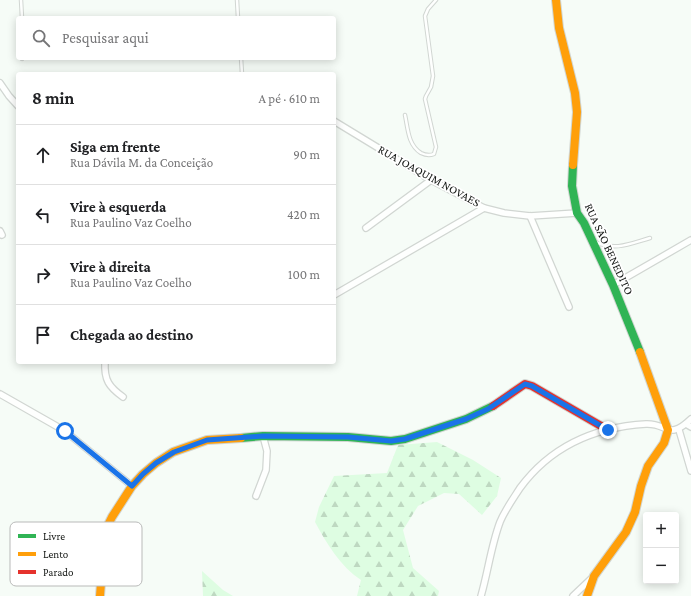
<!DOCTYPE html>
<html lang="pt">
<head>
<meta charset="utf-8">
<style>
	body { margin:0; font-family:"Crimson Pro",serif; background:#f6f6f6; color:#202124 }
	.controls { position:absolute; right:12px; bottom:12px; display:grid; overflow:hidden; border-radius:4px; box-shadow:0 2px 10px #0003 }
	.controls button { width:36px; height:36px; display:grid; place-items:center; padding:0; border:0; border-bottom:1px solid #e0e0e0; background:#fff; color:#202124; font:20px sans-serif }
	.stop { position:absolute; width:12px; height:12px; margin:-9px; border:3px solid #1a73e8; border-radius:50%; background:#fff }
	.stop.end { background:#1a73e8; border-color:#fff; box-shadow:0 1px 4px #0008 }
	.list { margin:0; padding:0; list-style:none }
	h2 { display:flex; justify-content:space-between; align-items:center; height:52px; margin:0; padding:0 16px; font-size:17px }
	h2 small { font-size:13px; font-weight:400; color:#757577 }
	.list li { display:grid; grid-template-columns:26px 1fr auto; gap:12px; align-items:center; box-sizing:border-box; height:60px; padding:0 16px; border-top:1px solid #e0e0e0 }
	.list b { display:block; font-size:15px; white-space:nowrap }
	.list p { margin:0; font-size:13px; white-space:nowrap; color:#757577 }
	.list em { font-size:13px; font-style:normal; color:#757577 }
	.icon { flex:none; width:22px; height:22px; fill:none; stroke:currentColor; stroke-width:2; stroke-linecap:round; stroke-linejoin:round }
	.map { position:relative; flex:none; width:691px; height:596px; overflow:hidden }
	.search { position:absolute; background:#fff; box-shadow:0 2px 10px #0003; left:16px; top:16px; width:320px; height:44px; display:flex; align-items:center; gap:10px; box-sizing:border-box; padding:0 14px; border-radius:4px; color:#757577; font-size:15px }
	.panel { position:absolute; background:#fff; box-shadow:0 2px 10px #0003; left:16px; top:72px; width:320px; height:292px; border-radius:4px }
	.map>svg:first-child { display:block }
	.forest { fill:url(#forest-firs) }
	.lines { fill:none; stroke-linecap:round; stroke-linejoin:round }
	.lane-casing { stroke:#d1d6d2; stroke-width:4.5 }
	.street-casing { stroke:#d1d6d2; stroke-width:8 }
	.fast-casing { stroke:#d1d6d2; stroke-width:10 }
	.slow-casing { stroke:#d1d6d2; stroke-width:10 }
	.jam-casing { stroke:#d1d6d2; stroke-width:10 }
	.lane { stroke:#fefffe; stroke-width:2.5 }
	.street { stroke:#fefffe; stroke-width:5.5 }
	.fast { stroke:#30b455; stroke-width:8 }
	.slow { stroke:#ff9f0a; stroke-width:8 }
	.jam { stroke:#e5322d; stroke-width:8 }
	.route { stroke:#1a73e8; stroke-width:5 }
	.labels { text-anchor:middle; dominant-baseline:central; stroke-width:3.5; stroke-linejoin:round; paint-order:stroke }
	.street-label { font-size:12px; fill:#161916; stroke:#fff }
	.key { fill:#fff; stroke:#b9bab9; stroke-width:1 }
	.key-label { font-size:11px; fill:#161916 }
</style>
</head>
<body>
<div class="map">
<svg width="691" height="596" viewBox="0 0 691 596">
	<defs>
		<pattern id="forest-firs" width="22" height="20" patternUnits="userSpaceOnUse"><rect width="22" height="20" fill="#defde2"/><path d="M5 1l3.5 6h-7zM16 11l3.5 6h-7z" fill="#bed8c1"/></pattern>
	</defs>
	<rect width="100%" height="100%" fill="#f6fcf7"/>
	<g class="forest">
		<path d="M 437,442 L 473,460 L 501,478 L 497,496 L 482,515 L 459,494 L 444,493 L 418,506 L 403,530 L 413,568 L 439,591 L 438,596 L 357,596 L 361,580 C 340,566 327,544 315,522 L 319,507 L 334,476 L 387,473 L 398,445 Z"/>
		<path d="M 202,571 L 223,590 L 233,596 L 203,596 Z"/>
	</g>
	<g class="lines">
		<defs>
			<g id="lane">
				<path d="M 21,0 L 22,18"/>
				<path d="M 237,0 L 238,18"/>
				<path d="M 22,58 L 22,59"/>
				<path d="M 241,58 L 242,74"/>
				<path d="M 405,115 C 408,129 408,145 421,153 C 425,155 429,156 434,154 L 436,147 L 425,99 L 426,96 L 431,87 L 433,76 L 425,16 L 428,9 L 436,0"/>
				<path d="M 595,242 C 616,251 629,244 650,238"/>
			</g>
			<g id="street">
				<path d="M 0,83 L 9,96 L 18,106"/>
				<path d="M 334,121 L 431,180 L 484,208 L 504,213 L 530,216 L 577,213"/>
				<path d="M 530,216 L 569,307"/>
				<path d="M 366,228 L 431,180"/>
				<path d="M 0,231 L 2,235"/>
				<path d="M 613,285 L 691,240"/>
				<path d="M 334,295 L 484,208"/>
				<path d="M 105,362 C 104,380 109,387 123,397"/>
				<path d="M 0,394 L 65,431 L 132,486"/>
				<path d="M 686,424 L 691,427"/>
				<path d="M 679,430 L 691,471"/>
				<path d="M 256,496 L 266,470 L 267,451 L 263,436"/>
				<path d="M 481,596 C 488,572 491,546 500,522 C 505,510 513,499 520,488 C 551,446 595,427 646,424 C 668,423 668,441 691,419"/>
				<path d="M 573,596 L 592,578"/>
			</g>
			<g id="fast">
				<path d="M 573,165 L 572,186 L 577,213 L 584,223 L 613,285 L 640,352"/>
				<path d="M 241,438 L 263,436 L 348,437 L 391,441 L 405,439 L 466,419 L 493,406"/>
			</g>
			<g id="slow">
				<path d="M 556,0 L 559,28 L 575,93 L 577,112 L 573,165"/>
				<path d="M 100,596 L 105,531 L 112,517 L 132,486 L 143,474 L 156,463 L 173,452 L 207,440 L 241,438"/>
				<path d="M 587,596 L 594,576 L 626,532 L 635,512 L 641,486 L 648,466 L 664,443 L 668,430 L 640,352"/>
			</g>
			<path id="jam" d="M 493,406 L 525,384 L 532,386 L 608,430"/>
		</defs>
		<use href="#lane" class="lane-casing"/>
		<use href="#street" class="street-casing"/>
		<use href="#fast" class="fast-casing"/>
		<use href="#slow" class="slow-casing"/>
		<use href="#jam" class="jam-casing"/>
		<use href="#lane" class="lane"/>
		<use href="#street" class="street"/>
		<use href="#fast" class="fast"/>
		<use href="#slow" class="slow"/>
		<use href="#jam" class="jam"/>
	</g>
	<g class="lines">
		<path class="route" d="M 65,431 L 132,486 L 143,474 L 156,463 L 174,452 L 207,440 L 263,436 L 348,437 L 391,441 L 405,439 L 466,419 L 488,409 L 525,384 L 532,386 L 608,430"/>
	</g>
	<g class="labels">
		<g class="street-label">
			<text transform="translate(429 176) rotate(29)">RUA JOAQUIM NOVAES</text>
			<text transform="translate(609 249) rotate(65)">RUA SÃO BENEDITO</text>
		</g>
	</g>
	<rect x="10" y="522" width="132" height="64" rx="6" class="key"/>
	<rect x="18" y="534" width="18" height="4" fill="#30b455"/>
	<rect x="18" y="552" width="18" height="4" fill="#ff9f0a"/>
	<rect x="18" y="570" width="18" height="4" fill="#e5322d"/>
	<g class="key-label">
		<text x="43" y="540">Livre</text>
		<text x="43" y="558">Lento</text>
		<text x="43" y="576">Parado</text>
	</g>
</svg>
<div class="controls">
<button>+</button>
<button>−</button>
</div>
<div class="stop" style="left:65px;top:431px"></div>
<div class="stop end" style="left:608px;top:430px"></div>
<div class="search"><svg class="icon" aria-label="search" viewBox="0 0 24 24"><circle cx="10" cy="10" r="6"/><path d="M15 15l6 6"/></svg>Pesquisar aqui</div>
<section class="panel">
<h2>8 min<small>A pé · 610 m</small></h2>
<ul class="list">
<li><svg class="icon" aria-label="ahead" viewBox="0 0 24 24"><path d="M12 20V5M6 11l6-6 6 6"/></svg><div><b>Siga em frente</b><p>Rua Dávila M. da Conceição</p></div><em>90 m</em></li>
<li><svg class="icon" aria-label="left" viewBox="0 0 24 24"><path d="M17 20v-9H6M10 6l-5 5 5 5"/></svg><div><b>Vire à esquerda</b><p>Rua Paulino Vaz Coelho</p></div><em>420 m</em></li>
<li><svg class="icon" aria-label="right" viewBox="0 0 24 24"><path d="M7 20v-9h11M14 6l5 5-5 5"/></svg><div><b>Vire à direita</b><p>Rua Paulino Vaz Coelho</p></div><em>100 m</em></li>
<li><svg class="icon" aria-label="arrive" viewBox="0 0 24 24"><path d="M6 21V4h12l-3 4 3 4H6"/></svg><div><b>Chegada ao destino</b></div></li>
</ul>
</section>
</div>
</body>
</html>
